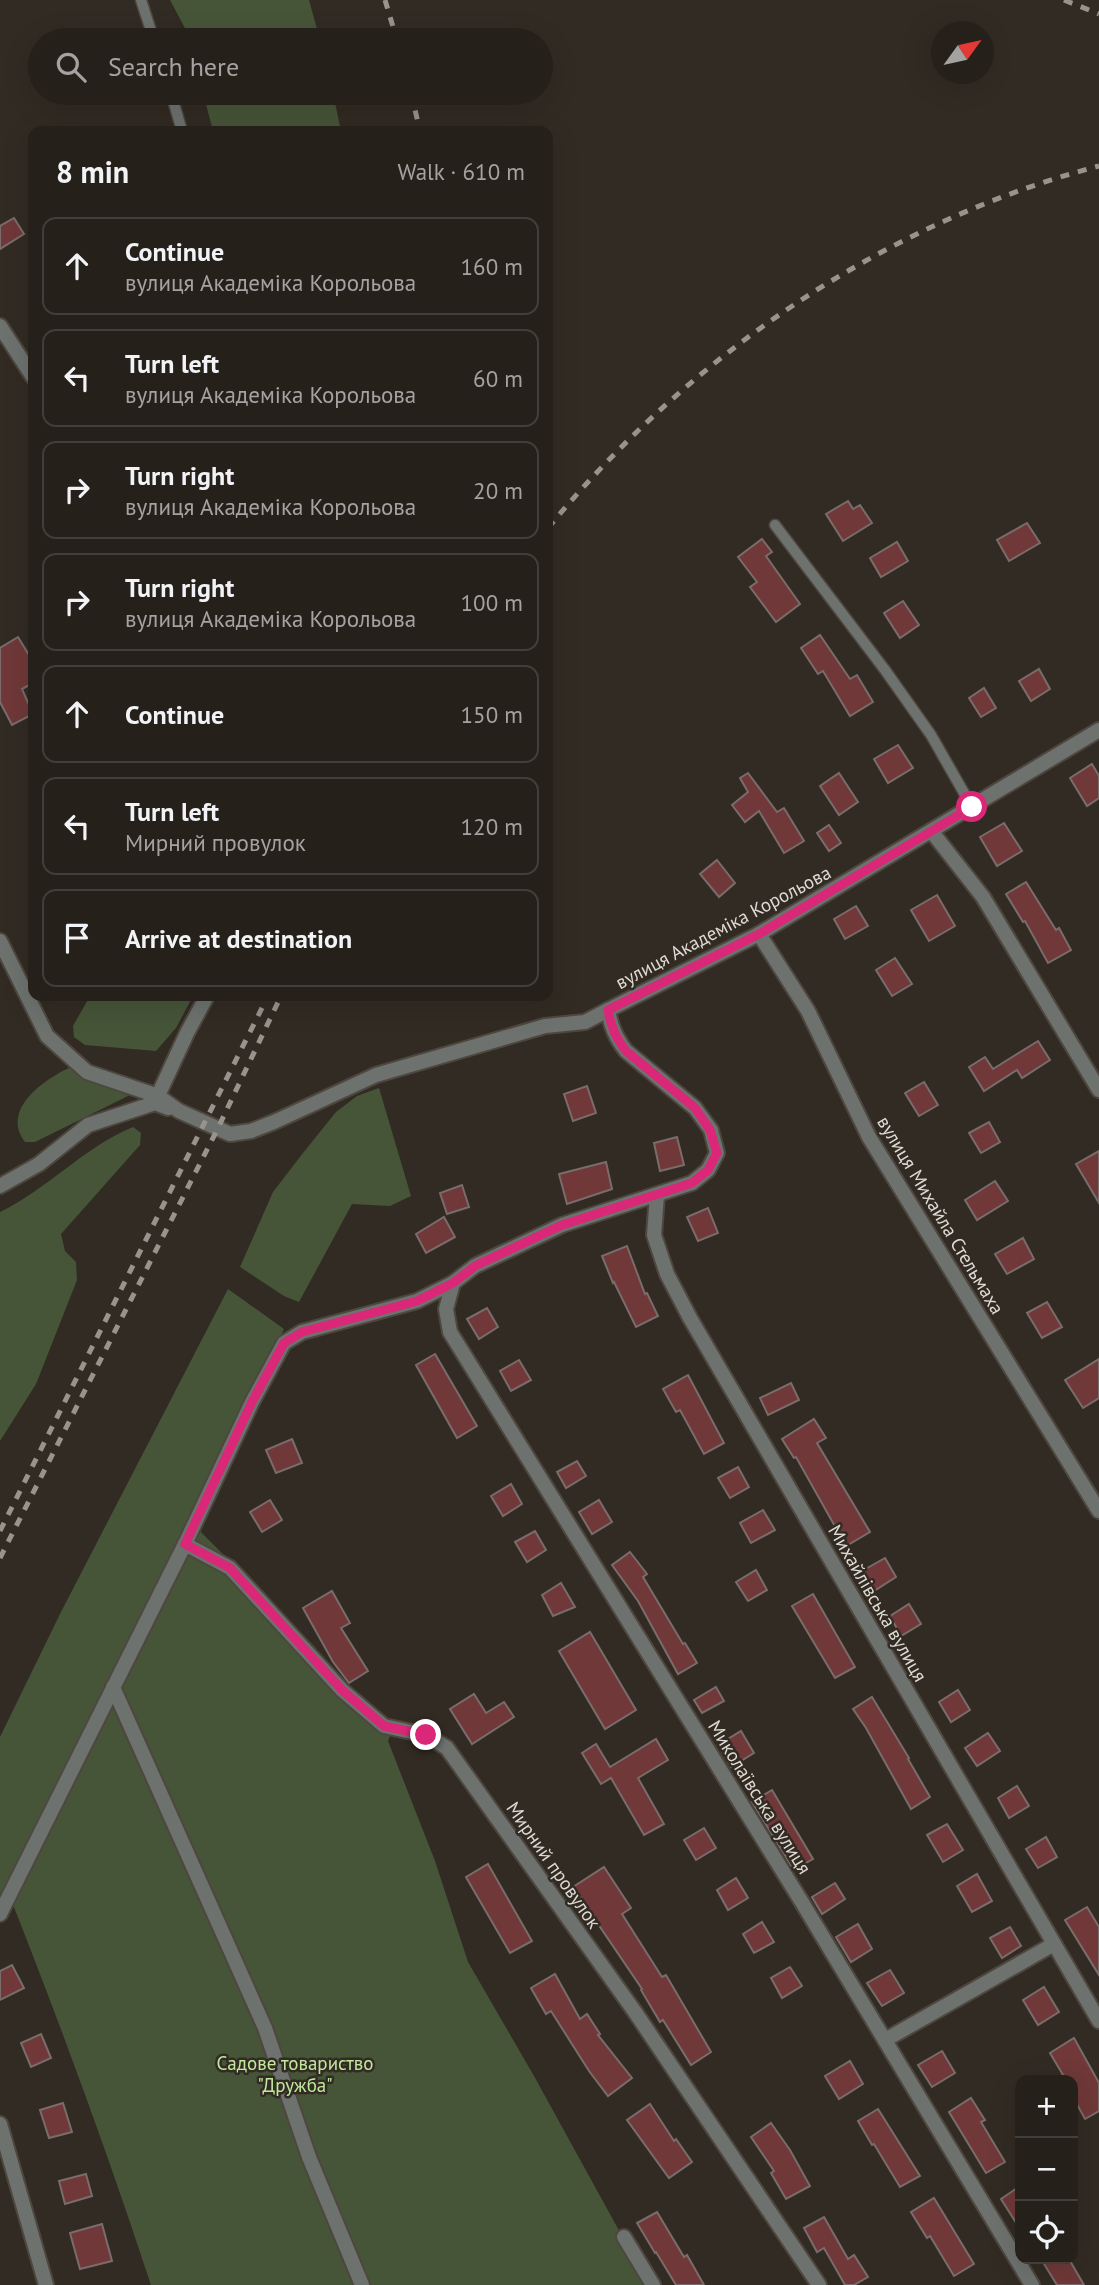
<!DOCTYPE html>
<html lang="en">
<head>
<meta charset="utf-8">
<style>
	body { margin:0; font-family:"PT Sans",sans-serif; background:#322d27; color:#f1f3f6 }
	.controls { position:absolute; right:21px; bottom:21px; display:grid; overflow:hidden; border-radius:14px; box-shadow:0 7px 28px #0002 }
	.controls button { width:63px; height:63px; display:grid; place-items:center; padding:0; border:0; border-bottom:2px solid #423e39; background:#26201a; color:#f1f3f6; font:35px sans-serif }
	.compass { position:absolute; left:931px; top:21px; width:63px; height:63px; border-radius:50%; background:#26201a; box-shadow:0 7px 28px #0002; rotate:57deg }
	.stop { position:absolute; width:21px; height:21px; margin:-16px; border:5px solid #db2777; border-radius:50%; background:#fff }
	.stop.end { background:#db2777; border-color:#fff; box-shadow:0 2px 7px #0008 }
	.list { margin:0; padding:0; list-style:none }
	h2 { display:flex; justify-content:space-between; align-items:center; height:91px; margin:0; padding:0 28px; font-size:30px }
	h2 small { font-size:23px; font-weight:400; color:#a4a3a2 }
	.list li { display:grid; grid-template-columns:46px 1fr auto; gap:21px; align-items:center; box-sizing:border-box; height:98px; margin:0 14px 14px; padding:0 14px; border:2px solid #423e39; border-radius:14px }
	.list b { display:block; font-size:26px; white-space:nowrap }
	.list p { margin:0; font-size:23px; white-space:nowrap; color:#a4a3a2 }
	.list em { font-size:23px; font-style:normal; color:#a4a3a2 }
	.icon { flex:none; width:38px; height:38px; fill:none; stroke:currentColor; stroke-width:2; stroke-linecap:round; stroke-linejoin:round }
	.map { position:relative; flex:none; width:1099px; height:2285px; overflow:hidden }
	.search { position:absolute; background:#26201a; box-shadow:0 7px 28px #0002; left:28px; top:28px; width:525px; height:77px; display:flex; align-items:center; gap:18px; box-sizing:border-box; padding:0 24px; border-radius:38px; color:#a4a3a2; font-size:26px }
	.panel { position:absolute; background:#26201a; box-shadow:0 7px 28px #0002; left:28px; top:126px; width:525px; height:875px; border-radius:14px }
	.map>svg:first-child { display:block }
	.green { fill:#465538 }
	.building { fill:#703838; stroke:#796c6b; stroke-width:2 }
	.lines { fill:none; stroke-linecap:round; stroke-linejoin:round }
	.lane-casing { stroke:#4e473f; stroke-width:13 }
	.street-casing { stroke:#4e473f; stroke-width:18 }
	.lane { stroke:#6d726f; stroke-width:10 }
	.street { stroke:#6d726f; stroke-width:14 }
	.rail { stroke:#98938c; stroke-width:5; stroke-dasharray:9 9; stroke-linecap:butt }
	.route { stroke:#db2777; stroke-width:9 }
	.labels { text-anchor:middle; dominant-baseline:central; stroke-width:5; stroke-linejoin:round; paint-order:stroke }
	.street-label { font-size:19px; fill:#dedad4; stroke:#322b23 }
	.park-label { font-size:19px; fill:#c1e99c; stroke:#322b23 }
</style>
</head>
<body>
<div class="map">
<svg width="1099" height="2285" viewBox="0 0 1099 2285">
	<rect width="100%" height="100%" fill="#322b23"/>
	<g class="green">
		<path d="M 170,0 L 309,0 L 320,40 L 189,40 L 186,30 Z"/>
		<path d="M 203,93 L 333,93 L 341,131 L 213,131 Z"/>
		<path d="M 90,996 L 193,996 L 176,1028 L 156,1051 L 85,1045 L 74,1037 L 73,1026 Z"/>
		<path d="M 71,1067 L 125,1085 L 132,1089 L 130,1095 L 35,1142 L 25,1142 C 0,1110 44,1079 71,1067 Z"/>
		<path d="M 379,1088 L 411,1196 L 390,1206 L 352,1204 L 299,1302 L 284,1296 L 240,1267 L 273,1192 L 303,1153 L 336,1112 L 357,1096 Z"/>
		<path d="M 133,1127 L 141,1133 L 140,1145 L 61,1234 L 65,1251 L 76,1262 L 77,1280 L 36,1384 L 0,1441 L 0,1212 C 48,1189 84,1147 133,1127 Z"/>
		<path d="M 228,1289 L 284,1329 L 190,1521 L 315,1647 L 340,1688 L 391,1733 L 388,1741 L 435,1861 L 468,1962 L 534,2076 L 649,2285 L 151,2285 C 107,2151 58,2018 6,1887 L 0,1897 L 0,1737 L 60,1614 Z"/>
	</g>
	<g class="building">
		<path d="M 14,218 L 24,234 L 0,249 L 0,226 Z"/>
		<path d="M 848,501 L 853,509 L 860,505 L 872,523 L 843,541 L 826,514 Z"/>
		<path d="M 1027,523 L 1040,543 L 1009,561 L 997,540 Z"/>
		<path d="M 762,539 L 772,552 L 766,556 L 800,604 L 776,622 L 750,587 L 757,582 L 738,557 Z"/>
		<path d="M 897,542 L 908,561 L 881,577 L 870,558 Z"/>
		<path d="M 903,601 L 919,625 L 900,638 L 884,613 Z"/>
		<path d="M 820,635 L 850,679 L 857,675 L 873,702 L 850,716 L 823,671 L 818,674 L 801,648 Z"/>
		<path d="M 18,637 L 29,655 L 33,652 L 33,683 L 22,689 L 33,714 L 12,725 L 0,702 L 0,648 Z"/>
		<path d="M 1039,669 L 1050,689 L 1031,701 L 1019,681 Z"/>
		<path d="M 984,688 L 996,708 L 981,717 L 969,698 Z"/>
		<path d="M 898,745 L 913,768 L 888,783 L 874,759 Z"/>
		<path d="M 1092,764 L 1099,776 L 1099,798 L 1087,806 L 1070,778 Z"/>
		<path d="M 748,773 L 777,812 L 784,808 L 804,841 L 784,853 L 759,811 L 745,822 L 732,805 L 748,792 L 740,778 Z"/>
		<path d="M 839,773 L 858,802 L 839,815 L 820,786 Z"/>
		<path d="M 1004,823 L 1022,851 L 997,866 L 980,837 Z"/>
		<path d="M 829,825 L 841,843 L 829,851 L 817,833 Z"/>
		<path d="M 717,860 L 735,883 L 719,897 L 700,874 Z"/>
		<path d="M 1026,882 L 1056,930 L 1059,928 L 1071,950 L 1048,963 L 1025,921 L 1023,922 L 1006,894 Z"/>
		<path d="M 937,895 L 955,926 L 929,941 L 911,910 Z"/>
		<path d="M 856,906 L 868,926 L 845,939 L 834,919 Z"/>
		<path d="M 895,958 L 912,984 L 892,996 L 876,970 Z"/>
		<path d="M 1038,1041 L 1050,1060 L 1022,1078 L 1017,1070 L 984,1091 L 969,1067 L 985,1057 L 993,1069 Z"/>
		<path d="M 924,1082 L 938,1105 L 919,1116 L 905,1093 Z"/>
		<path d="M 587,1086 L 596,1113 L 573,1121 L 564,1094 Z"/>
		<path d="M 989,1122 L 1000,1142 L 981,1153 L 969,1133 Z"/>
		<path d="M 677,1137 L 684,1165 L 660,1171 L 654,1143 Z"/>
		<path d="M 1099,1151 L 1099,1203 L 1076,1164 Z"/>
		<path d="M 606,1162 L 612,1189 L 567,1204 L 559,1174 Z"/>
		<path d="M 995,1181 L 1008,1201 L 977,1220 L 965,1200 Z"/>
		<path d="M 462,1185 L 469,1207 L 447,1214 L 440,1193 Z"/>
		<path d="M 708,1208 L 718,1233 L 698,1241 L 687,1217 Z"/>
		<path d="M 444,1217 L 455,1237 L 426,1253 L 416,1234 Z"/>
		<path d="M 1023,1238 L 1034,1259 L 1007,1274 L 995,1254 Z"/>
		<path d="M 627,1246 L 645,1294 L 647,1293 L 658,1316 L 636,1327 L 614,1282 L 613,1283 L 602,1256 Z"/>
		<path d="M 1047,1302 L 1062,1327 L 1042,1338 L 1027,1313 Z"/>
		<path d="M 487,1308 L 498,1327 L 479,1339 L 467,1319 Z"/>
		<path d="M 435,1354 L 477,1426 L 457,1438 L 416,1365 Z"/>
		<path d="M 1099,1359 L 1099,1398 L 1083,1408 L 1065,1380 Z"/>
		<path d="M 519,1360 L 531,1380 L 511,1391 L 500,1371 Z"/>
		<path d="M 688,1375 L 724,1443 L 704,1454 L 680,1410 L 676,1412 L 663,1389 Z"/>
		<path d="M 791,1383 L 799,1400 L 768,1415 L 760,1398 Z"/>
		<path d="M 814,1419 L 826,1438 L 817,1443 L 870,1532 L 846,1546 L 796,1457 L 794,1458 L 782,1439 Z"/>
		<path d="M 292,1439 L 302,1463 L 276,1473 L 266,1450 Z"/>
		<path d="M 577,1461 L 586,1476 L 566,1488 L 557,1472 Z"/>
		<path d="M 738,1467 L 749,1487 L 730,1498 L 718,1478 Z"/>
		<path d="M 511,1484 L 522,1504 L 503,1516 L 491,1496 Z"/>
		<path d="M 270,1500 L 282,1520 L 262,1532 L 250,1512 Z"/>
		<path d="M 599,1500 L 612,1522 L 592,1534 L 579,1512 Z"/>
		<path d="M 763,1510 L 775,1530 L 751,1543 L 740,1523 Z"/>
		<path d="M 535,1531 L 546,1550 L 527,1562 L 515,1542 Z"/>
		<path d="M 630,1552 L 647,1574 L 643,1577 L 683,1644 L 685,1643 L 697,1663 L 678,1674 L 638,1601 L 612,1565 Z"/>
		<path d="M 885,1558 L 896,1577 L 874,1591 L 862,1571 Z"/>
		<path d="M 756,1570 L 767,1590 L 748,1601 L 736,1582 Z"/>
		<path d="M 561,1583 L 575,1607 L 553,1616 L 542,1595 Z"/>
		<path d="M 332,1591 L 350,1623 L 341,1628 L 368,1671 L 349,1683 L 333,1662 L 303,1608 Z"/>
		<path d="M 813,1594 L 855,1667 L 835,1678 L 792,1606 Z"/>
		<path d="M 909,1604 L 921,1624 L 901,1636 L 890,1616 Z"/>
		<path d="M 590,1632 L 636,1710 L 605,1729 L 559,1651 Z"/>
		<path d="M 716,1687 L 724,1701 L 702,1713 L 694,1700 Z"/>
		<path d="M 958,1690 L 970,1710 L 951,1722 L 939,1702 Z"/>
		<path d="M 474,1694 L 486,1713 L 504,1702 L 514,1717 L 472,1744 L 450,1709 Z"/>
		<path d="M 872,1697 L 909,1758 L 908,1759 L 930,1797 L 911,1809 L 866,1728 L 853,1709 Z"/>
		<path d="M 741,1731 L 754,1753 L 731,1767 L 718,1745 Z"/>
		<path d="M 988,1733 L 1000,1751 L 977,1766 L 965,1748 Z"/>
		<path d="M 656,1739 L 668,1760 L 638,1778 L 664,1824 L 644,1835 L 611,1778 L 601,1784 L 582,1753 L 596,1744 L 610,1767 Z"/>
		<path d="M 1017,1786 L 1029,1806 L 1009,1818 L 998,1798 Z"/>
		<path d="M 772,1790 L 813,1859 L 794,1870 L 752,1802 Z"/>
		<path d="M 947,1824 L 963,1850 L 943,1862 L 927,1835 Z"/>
		<path d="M 704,1828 L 716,1848 L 696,1860 L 684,1840 Z"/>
		<path d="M 1046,1837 L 1057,1857 L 1038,1868 L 1026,1849 Z"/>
		<path d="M 488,1864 L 532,1941 L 510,1953 L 466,1877 Z"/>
		<path d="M 604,1867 L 631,1908 L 622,1914 L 662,1977 L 666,1975 L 711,2052 L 691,2065 L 663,2020 L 660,2022 L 641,1990 L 642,1989 L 573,1887 Z"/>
		<path d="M 977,1874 L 992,1901 L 972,1912 L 957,1886 Z"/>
		<path d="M 736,1878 L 748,1898 L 728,1910 L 717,1890 Z"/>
		<path d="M 835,1883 L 845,1899 L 822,1914 L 812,1897 Z"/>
		<path d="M 1087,1907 L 1099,1927 L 1099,1975 L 1065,1920 Z"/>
		<path d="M 762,1922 L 774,1942 L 754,1953 L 743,1934 Z"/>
		<path d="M 858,1924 L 872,1949 L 851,1962 L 836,1937 Z"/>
		<path d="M 1010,1927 L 1021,1946 L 1002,1958 L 990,1938 Z"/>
		<path d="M 12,1965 L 24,1988 L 0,2000 L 0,1971 Z"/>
		<path d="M 790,1967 L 802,1986 L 782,1998 L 771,1978 Z"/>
		<path d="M 890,1970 L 904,1993 L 882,2006 L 867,1983 Z"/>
		<path d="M 555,1974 L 580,2019 L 587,2014 L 600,2034 L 598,2035 L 632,2078 L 608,2096 L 589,2071 L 551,2011 L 546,2014 L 531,1988 Z"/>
		<path d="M 1044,1987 L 1059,2012 L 1038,2025 L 1023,2000 Z"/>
		<path d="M 41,2034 L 51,2058 L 31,2067 L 21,2043 Z"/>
		<path d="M 1074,2038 L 1099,2083 L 1099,2111 L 1085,2119 L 1073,2097 L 1075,2096 L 1073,2091 L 1073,2080 L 1066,2080 L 1050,2053 Z"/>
		<path d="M 942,2051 L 955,2073 L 932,2087 L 918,2065 Z"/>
		<path d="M 850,2061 L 863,2084 L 839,2099 L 825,2076 Z"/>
		<path d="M 971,2098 L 985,2120 L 981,2122 L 1005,2162 L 986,2173 L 949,2112 Z"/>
		<path d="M 63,2103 L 72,2132 L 49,2138 L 40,2110 Z"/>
		<path d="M 650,2104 L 674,2141 L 676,2139 L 692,2162 L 669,2178 L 627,2120 Z"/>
		<path d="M 878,2109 L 920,2176 L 900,2187 L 874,2144 L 872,2145 L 858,2121 Z"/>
		<path d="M 771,2123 L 790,2150 L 810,2186 L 786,2199 L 771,2173 L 774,2171 L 751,2137 Z"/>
		<path d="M 86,2174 L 92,2196 L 65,2204 L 59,2181 Z"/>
		<path d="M 1020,2186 L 1020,2229 L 1001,2199 Z"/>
		<path d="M 934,2198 L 974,2264 L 954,2276 L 930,2236 L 927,2238 L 911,2212 Z"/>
		<path d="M 657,2212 L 684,2257 L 687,2255 L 704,2285 L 676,2285 L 656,2252 L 655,2253 L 637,2223 Z"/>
		<path d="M 824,2217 L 848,2259 L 854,2255 L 868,2277 L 854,2285 L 845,2285 L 824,2248 L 817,2252 L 804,2228 Z"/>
		<path d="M 102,2224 L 112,2261 L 80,2269 L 70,2233 Z"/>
		<path d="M 1041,2259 L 1069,2259 L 1084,2285 L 1057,2285 Z"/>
	</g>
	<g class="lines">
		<defs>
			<g id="lane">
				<path d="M 141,0 L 154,40"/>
				<path d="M 171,93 L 182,131"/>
				<path d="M 775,525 L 885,670 L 931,735 L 972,807"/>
			</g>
			<g id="street">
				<path d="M 0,326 L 33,377"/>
				<path d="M 932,832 L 983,897 L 1099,1090"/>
				<path d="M 759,934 L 808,1011 L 869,1137 L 1099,1511"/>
				<path d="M 0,941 L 47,1036 L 87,1072 L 158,1096 L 179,1111 L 230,1134 L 251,1131 L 274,1122 L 376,1075 L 545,1026 L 585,1022 L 608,1010"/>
				<path d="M 155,1102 L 187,1033 L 207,996"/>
				<path d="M 0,1186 L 39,1164 L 88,1125 L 155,1103 L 168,1108"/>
				<path d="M 657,1195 L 654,1235 L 667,1274 L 690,1318 L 1099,2021"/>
				<path d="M 185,1544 L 230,1568 L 342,1690 L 384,1726 L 426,1735 L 447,1748 L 635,2012 L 819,2285"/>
				<path d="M 113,1687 L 265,2028 L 309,2157 L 362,2285"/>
				<path d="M 0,1914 L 185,1544 L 252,1402 L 284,1343 L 302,1332 L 417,1301 L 453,1283"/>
				<path d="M 885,2040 L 1054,1944"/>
				<path d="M 0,2124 L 46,2285"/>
				<path d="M 624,2237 L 653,2285"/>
				<path d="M 1032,2285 L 803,1904 L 450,1332 L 446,1309 L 453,1283 L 475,1266 L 562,1225 L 692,1183 L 708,1170 L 717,1153 L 711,1130 L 695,1108 L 626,1051 C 616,1038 611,1027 608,1010 L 759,934 L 1099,730"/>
			</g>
		</defs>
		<use href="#lane" class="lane-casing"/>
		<use href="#street" class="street-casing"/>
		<use href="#lane" class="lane"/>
		<use href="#street" class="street"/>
		<g class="rail">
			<path d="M 385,0 L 397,40"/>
			<path d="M 1064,0 L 1099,14"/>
			<path d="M 411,93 L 420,131"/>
			<path d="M 548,528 C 690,356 882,223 1099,166"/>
			<path d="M 0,1531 L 268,996"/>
			<path d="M 0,1558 L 218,1128 L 281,996"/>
		</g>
	</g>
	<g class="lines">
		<path class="route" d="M 426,1735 L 384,1726 L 342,1690 L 230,1568 L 185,1544 L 252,1402 L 284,1343 L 302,1332 L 417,1301 L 453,1283 L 475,1266 L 562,1225 L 692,1183 L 708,1170 L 717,1153 L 710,1130 L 695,1108 L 626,1051 C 616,1038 611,1027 608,1010 L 759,934 L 972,807"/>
	</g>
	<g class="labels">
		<g class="street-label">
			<text transform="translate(723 927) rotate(-28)">вулиця Академіка Корольова</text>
			<text transform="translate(941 1215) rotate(59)">вулиця Михайла Стельмаха</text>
			<text transform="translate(878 1603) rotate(60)">Михайлівська вулиця</text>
			<text transform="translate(760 1797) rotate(58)">Миколаївська вулиця</text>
			<text transform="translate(554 1865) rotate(55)">Мирний провулок</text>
		</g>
		<g class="park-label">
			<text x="295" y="2063">Садове товариство<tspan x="295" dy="22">"Дружба"</tspan></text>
		</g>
	</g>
</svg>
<div class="controls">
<button>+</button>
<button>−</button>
<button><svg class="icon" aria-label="locate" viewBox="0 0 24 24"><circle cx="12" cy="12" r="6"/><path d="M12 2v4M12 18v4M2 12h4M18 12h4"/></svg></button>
</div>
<svg class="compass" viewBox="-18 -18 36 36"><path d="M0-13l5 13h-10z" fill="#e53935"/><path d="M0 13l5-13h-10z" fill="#a4a3a2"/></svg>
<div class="stop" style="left:972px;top:807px"></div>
<div class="stop end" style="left:426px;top:1735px"></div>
<div class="search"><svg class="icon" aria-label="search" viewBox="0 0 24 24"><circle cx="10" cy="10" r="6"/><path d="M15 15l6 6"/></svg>Search here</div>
<section class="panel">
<h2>8 min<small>Walk · 610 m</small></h2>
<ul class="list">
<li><svg class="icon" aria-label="ahead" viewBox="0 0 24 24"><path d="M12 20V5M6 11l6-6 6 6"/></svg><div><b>Continue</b><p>вулиця Академіка Корольова</p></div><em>160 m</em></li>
<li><svg class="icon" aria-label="left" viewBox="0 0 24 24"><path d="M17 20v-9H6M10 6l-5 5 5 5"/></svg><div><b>Turn left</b><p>вулиця Академіка Корольова</p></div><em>60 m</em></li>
<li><svg class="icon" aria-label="right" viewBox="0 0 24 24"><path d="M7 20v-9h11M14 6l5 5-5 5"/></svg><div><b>Turn right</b><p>вулиця Академіка Корольова</p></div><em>20 m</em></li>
<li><svg class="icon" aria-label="right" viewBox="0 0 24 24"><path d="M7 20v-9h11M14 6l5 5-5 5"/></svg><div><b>Turn right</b><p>вулиця Академіка Корольова</p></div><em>100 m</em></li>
<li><svg class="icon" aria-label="ahead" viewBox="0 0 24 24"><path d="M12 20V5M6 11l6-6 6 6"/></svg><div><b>Continue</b></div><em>150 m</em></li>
<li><svg class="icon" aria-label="left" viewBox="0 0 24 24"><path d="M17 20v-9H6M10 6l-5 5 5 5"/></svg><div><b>Turn left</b><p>Мирний провулок</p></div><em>120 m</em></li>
<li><svg class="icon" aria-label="arrive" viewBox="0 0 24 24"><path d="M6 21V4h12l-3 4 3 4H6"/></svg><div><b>Arrive at destination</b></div></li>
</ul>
</section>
</div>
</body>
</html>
